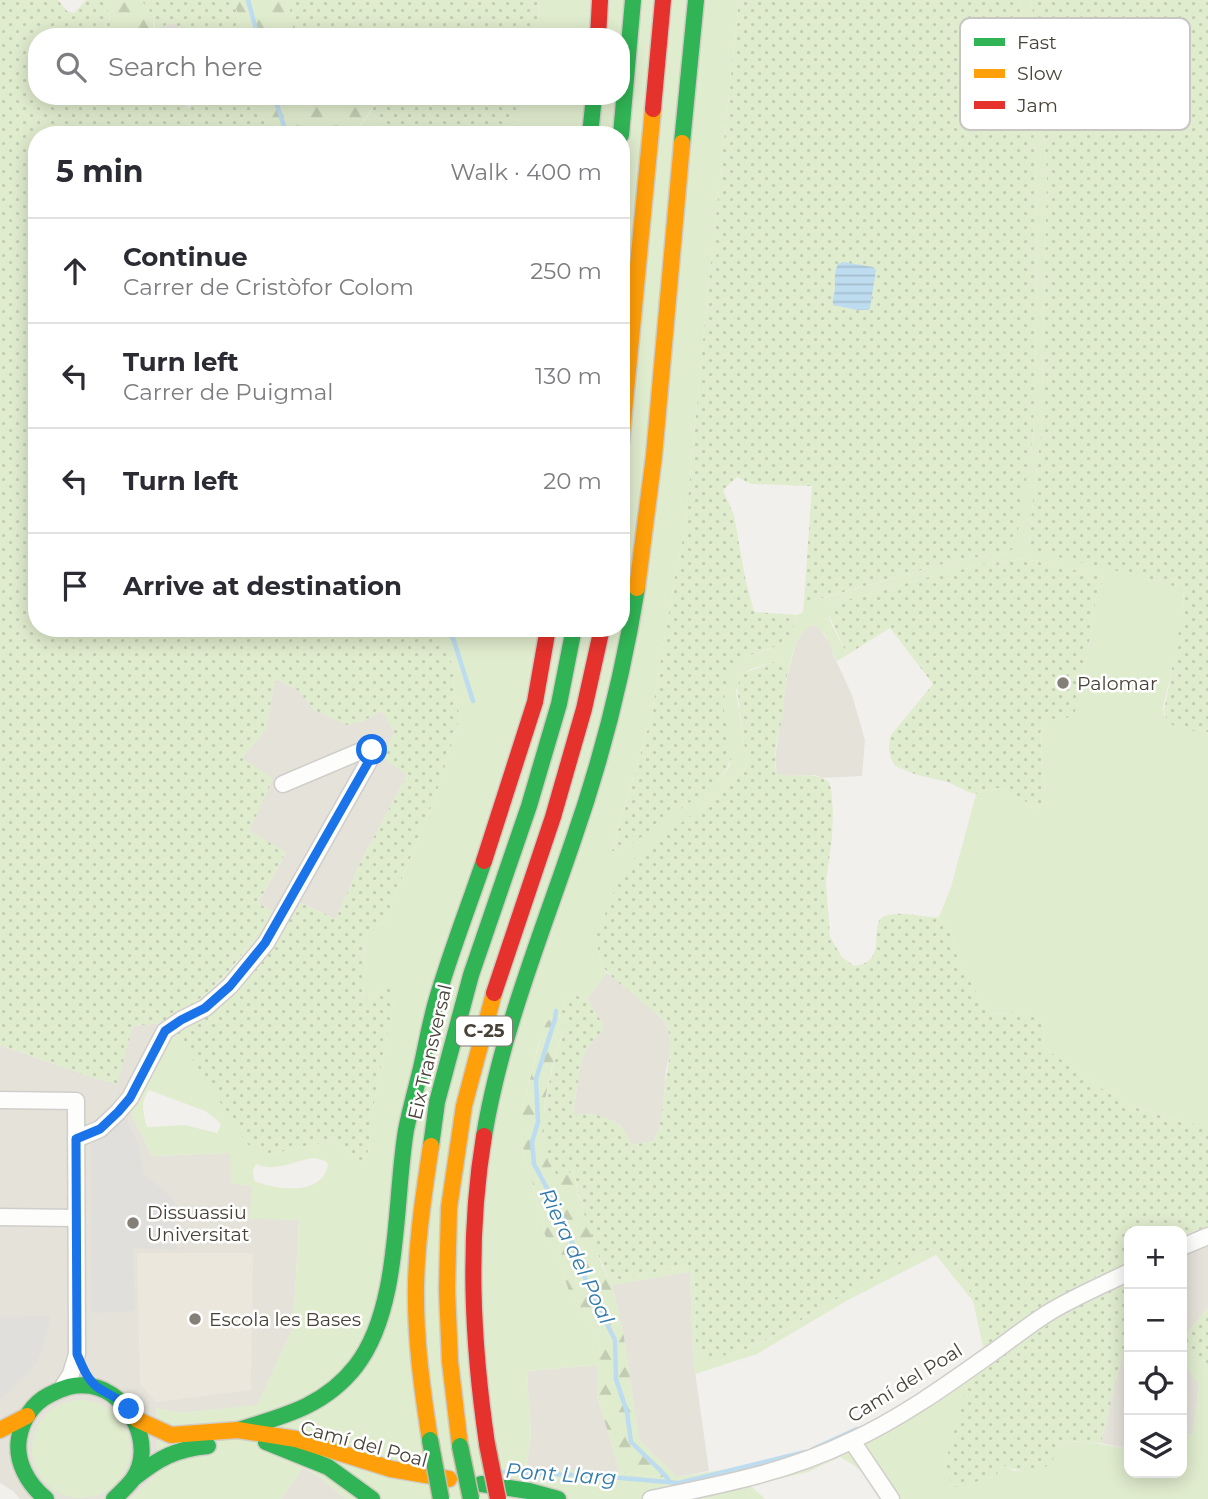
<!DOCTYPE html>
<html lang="en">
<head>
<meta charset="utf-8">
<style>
	body { margin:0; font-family:Montserrat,sans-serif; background:#f2f2f3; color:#2b2b33 }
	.controls { position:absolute; right:21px; bottom:21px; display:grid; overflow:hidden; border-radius:14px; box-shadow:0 4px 18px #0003 }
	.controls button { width:63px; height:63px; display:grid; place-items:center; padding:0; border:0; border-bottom:2px solid #e1e1e2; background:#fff; color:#2b2b33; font:35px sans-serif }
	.stop { position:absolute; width:21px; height:21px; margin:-16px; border:5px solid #1a73e8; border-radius:50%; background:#fff }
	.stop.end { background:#1a73e8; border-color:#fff; box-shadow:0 2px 7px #0008 }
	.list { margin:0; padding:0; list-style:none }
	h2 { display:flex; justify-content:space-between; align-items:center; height:91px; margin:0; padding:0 28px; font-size:30px }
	h2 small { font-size:23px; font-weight:400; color:#7c7c81 }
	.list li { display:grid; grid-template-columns:46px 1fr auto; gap:21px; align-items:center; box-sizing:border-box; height:105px; padding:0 28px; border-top:2px solid #e1e1e2 }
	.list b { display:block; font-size:26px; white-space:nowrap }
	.list p { margin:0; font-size:23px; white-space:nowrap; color:#7c7c81 }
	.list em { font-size:23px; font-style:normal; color:#7c7c81 }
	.icon { flex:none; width:38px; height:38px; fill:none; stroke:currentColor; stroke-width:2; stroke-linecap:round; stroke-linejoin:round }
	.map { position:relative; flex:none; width:1208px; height:1499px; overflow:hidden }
	.search { position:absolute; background:#fff; box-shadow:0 4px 18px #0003; left:28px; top:28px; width:602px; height:77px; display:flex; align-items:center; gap:18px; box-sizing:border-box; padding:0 24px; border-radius:28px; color:#7c7c81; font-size:26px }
	.panel { position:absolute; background:#fff; box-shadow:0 4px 18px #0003; left:28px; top:126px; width:602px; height:511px; border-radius:28px }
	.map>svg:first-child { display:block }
	.residential { fill:#e5e2da }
	.education { fill:#ece7dc }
	.green { fill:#e0ecce; fill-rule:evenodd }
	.forest { fill:url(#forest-firs) }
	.garden { fill:url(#garden-dots) }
	.parking { fill:#e1dfdc }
	.water { fill:url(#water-rules) }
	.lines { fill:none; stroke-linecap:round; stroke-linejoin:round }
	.stream { stroke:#bedcef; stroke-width:4.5 }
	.street-casing { stroke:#d0ceca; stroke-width:19 }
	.fast-casing { stroke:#d1cdc4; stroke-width:19 }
	.slow-casing { stroke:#d1cdc4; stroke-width:19 }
	.jam-casing { stroke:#d1cdc4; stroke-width:19 }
	.street { stroke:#fdfdfc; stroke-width:16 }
	.fast { stroke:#30b455; stroke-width:16 }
	.slow { stroke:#ff9f0a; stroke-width:16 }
	.jam { stroke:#e5322d; stroke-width:16 }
	.fast-bridge-casing { stroke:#c9bca8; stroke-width:19; stroke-linecap:butt }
	.jam-bridge-casing { stroke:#c9bca8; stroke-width:19; stroke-linecap:butt }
	.fast-bridge { stroke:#30b455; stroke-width:16 }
	.jam-bridge { stroke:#e5322d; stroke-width:16 }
	.route { stroke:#1a73e8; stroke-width:9 }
	.poi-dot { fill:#847f77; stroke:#fff; stroke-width:2.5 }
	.labels { text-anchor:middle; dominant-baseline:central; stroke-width:5; stroke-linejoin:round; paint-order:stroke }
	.shield { fill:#fff; stroke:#807b74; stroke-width:2 }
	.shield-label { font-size:18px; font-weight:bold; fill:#494238 }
	.poi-label { font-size:19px; fill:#494238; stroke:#fff; text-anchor:start }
	.street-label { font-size:19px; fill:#494238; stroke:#fff }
	.water-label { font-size:21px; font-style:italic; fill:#307aac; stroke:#fff }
	.key { fill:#fff; stroke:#c8c6c3; stroke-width:2 }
	.key-label { font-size:19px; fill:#494238 }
</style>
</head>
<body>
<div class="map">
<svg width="1208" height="1499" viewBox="0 0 1208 1499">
	<defs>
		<pattern id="forest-firs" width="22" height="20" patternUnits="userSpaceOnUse" patternTransform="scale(1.75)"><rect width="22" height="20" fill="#e0ecce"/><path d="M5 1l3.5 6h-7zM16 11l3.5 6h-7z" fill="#c2ccb2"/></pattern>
		<pattern id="garden-dots" width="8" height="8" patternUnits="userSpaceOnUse" patternTransform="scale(1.75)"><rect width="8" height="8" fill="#e0ecce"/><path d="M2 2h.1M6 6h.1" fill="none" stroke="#c2ccb2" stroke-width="1.8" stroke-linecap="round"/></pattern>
		<pattern id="water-rules" width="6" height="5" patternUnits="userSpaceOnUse" patternTransform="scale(1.75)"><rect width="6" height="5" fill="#bedcef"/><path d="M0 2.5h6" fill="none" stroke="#a5bece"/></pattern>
	</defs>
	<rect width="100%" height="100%" fill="#f2f0ed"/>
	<g class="residential">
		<path d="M 174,23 L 192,37 L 154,37 L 155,28 Z"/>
		<path d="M 812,625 L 819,627 L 832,647 L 833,654 L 852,695 L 865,740 L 862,776 L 822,778 L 815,775 L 784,776 L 777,774 L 775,759 L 787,677 L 796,643 L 804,629 Z"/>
		<path d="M 277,679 L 299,691 L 314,710 L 360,722 L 382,711 L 394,731 L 407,775 L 361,861 L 336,919 L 301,903 L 290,921 L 258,903 L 286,853 L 249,831 L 242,758 L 265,730 L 274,686 Z"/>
		<path d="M 607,973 L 651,1008 L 667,1025 L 670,1039 L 670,1054 L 666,1069 L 663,1106 L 659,1129 L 653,1141 L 632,1145 L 620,1125 L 613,1121 L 590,1114 L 573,1115 L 580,1067 L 586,1049 L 605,1027 L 587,999 Z"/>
		<path d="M 158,1023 L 168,1033 L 129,1109 L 152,1156 L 230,1153 L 252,1186 L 299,1220 L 293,1328 L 257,1406 L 178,1413 L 156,1408 L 159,1472 L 130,1499 L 20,1499 L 13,1491 L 0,1483 L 0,1045 L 91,1077 L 133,1026 Z"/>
		<path d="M 1208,1243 L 1208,1307 L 1182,1340 L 1182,1255 Z"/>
		<path d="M 690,1272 L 693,1357 L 709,1471 L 677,1477 L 639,1440 L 624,1337 L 612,1285 Z"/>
		<path d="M 1129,1327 L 1129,1449 L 1101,1443 Z"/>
		<path d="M 1182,1359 L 1199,1385 L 1193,1433 L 1182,1436 Z"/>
		<path d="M 597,1365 L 597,1396 L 620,1472 L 526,1470 L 531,1436 L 527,1371 Z"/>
		<path d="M 303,1467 L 321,1478 L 346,1499 L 281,1499 Z"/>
	</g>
	<path class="education" d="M 137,1253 L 253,1253 L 251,1390 L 156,1402 L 140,1385 Z"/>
	<g class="green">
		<path d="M 539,0 L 739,0 L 706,310 L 685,530 L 676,570 L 651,718 L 612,850 L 619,851 L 625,848 L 717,781 C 721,776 728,770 730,764 C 732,756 730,749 728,742 C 723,720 720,693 731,672 C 750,639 786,665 797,615 L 803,612 L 804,600 L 815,600 L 827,597 L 957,560 L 1007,553 L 1014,548 L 1032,443 L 1035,398 L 1037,220 L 1035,152 L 1029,78 L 1019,0 L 1031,0 L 1038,48 L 1047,176 L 1041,434 L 1028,544 L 1170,584 C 1176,586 1181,587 1183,593 C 1188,607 1167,689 1163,708 L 1164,715 L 1189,730 L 1208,732 L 1208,1129 L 1137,1108 L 1099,1087 L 1043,1047 L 1045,1031 L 1042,1021 L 1028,1014 L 1015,1012 L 1001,1014 L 991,1013 L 983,1005 L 954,950 L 951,931 L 939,917 L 951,887 L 976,794 L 994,788 L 998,788 L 1025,801 L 1039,811 L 1045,793 L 1040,735 L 1043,719 L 1052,720 L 1059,718 L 1081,693 L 1097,592 L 1099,586 L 1108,578 L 1026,559 L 990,563 L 929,577 L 843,601 L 830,608 L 829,619 L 847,655 L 837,661 C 830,648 828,630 812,625 C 796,633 793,653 789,669 L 781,664 L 772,662 L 751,669 L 743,675 L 736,690 L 743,740 L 748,759 L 744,771 L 700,809 L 598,950 L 602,966 L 607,973 L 587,999 L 576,994 L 564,1002 L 559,1016 L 552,1017 L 545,1025 L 538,1045 L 520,1120 L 520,1130 L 525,1158 L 532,1180 L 545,1235 L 560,1265 L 570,1294 L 596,1335 L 601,1352 L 597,1365 L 527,1371 L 531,1436 L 526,1469 L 620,1472 L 658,1477 L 677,1477 L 746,1466 L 807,1451 L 856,1429 L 861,1428 L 877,1422 L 984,1351 L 973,1301 L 936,1255 L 848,1300 L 757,1354 L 695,1374 L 693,1357 L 690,1272 L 612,1285 L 610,1281 L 681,1267 L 691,1269 L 695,1288 L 696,1351 L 700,1357 C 746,1359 785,1329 823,1307 C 858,1286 895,1265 932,1248 C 950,1255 978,1301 984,1320 C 986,1328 987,1338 989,1347 L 1012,1328 L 1129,1256 L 1129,1288 L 1128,1282 L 960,1413 L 948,1453 L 947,1473 L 987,1479 L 996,1475 L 1003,1465 L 1014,1471 L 1038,1470 C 1043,1464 1056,1447 1061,1444 C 1070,1437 1116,1447 1129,1449 L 1129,1473 L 1182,1473 L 1182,1436 L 1193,1433 L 1199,1386 L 1182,1359 L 1182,1342 L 1202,1368 L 1208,1371 L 1208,1499 L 883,1499 C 869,1478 862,1469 840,1457 L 808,1472 L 751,1486 L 765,1499 L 346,1499 L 321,1478 L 304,1467 L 281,1499 L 130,1499 L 159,1472 L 156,1408 L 179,1413 L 257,1405 L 293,1328 L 299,1220 L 249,1219 L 252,1186 L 231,1184 L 230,1153 L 152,1156 L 129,1109 L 168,1034 L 158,1023 C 175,1014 191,1005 206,994 C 233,972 253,940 270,910 L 290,921 L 271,945 L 259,965 L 248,979 L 230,994 L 174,1030 L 201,1070 L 267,1155 L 334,1140 L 361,1161 L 368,1151 L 372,1114 L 395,993 L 379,991 L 369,1000 L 362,995 C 370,974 360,954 367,931 L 384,922 L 436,795 L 460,717 L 453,690 C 457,668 444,647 435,628 L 621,628 L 621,135 L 491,135 L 510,131 C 515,114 525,110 532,96 L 621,96 L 621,37 L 537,37 ZM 149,1090 L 205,1111 L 217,1120 L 221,1125 L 217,1133 L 185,1125 L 147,1127 C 143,1114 140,1101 149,1090 ZM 315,1158 L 325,1161 L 328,1164 C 323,1196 279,1190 257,1182 L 254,1180 L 253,1171 L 256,1164 C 276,1173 295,1160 315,1158 Z"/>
		<path d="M 370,113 L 405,135 L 353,135 Z"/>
		<circle cx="81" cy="1449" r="49"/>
	</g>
	<g class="forest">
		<path d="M 105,0 L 141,0 L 153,15 L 154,37 L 122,37 L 111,24 Z"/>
		<path d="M 234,0 L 287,0 L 298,37 L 243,37 Z"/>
		<path d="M 257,96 L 320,96 L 325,99 L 336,96 L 381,96 L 353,135 L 268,135 Z"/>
		<path d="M 555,1015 L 565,1018 L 565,1025 C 551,1070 532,1124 553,1170 L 573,1168 L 578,1194 L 602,1266 L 612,1285 L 624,1337 L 639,1440 L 677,1477 L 658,1477 L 620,1472 L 597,1396 L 597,1365 L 600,1348 L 596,1335 L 570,1294 L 560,1265 L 545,1235 L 532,1180 L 525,1158 L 520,1130 L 520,1120 L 542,1031 L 547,1022 Z"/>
	</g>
	<g class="garden">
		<path d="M 0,0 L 58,0 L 67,11 L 74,13 L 86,0 L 105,0 L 111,24 L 122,37 L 37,37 L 37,96 L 172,96 L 189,108 L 200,96 L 257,96 L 268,135 L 37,135 L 37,628 L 435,628 L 451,661 L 454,676 L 453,690 L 460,717 L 436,795 L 384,922 L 367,931 C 360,954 370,973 362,995 L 369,1000 C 379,991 381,987 395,990 L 395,993 L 372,1114 L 368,1151 L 364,1160 L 361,1161 L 334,1140 L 267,1155 L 247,1144 L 174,1030 C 198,1014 226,1000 247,980 C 258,969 263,955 272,943 C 282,930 292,918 301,903 L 336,919 L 361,861 L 407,775 L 383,757 L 394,731 L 382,711 L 360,722 L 347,725 L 314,710 L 299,691 L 277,679 L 274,686 L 265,730 L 242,758 L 273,779 L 249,831 L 286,852 L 258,903 L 270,910 C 244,956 211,1001 160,1022 C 152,1025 142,1025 133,1026 L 117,1084 L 91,1077 L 0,1045 Z"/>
		<path d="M 141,0 L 234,0 L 243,37 L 192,37 L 174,23 L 155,28 L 153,15 Z"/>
		<path d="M 287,0 L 539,0 L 537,37 L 298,37 Z"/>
		<path d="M 739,0 L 1019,0 L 1029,78 L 1035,152 L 1037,220 L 1035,398 L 1032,443 L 1016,543 L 1014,548 L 1007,553 L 957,560 L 815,600 L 804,600 L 812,486 L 751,484 L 737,477 L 723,490 L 734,515 L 745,577 L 754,612 L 797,615 L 791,635 L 780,645 L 747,656 L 736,665 L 730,675 L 725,688 L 724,710 L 732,757 L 726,770 L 714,784 L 666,820 L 625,848 L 619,851 L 612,851 L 651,718 L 676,570 L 685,530 L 706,310 Z"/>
		<path d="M 1031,0 L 1208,0 L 1208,732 C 1190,730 1169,733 1164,711 L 1183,610 L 1184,596 L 1179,588 L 1160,581 L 1045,554 L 1031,549 L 1028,544 L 1041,434 L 1047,176 L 1038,48 Z"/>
		<path d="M 381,96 L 532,96 C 525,110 515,114 510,131 L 491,135 L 405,135 L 370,113 Z"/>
		<path d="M 1026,559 L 1109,578 L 1099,586 L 1097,592 L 1081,693 L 1073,717 L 1059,718 L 1048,721 L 1043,720 L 1040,735 L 1045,794 L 1039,811 L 1025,801 L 998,788 L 994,788 L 976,794 L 968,792 L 948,782 L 917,775 L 895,766 L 891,758 L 889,751 L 890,736 L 933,684 L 890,628 L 847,655 L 828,613 L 830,608 L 843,601 L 929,577 L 990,563 Z"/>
		<path d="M 772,662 L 781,664 L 789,669 C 784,684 785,698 783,713 C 780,733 771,755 777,774 C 795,779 812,770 829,782 L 831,789 L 833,812 L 832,838 L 826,882 L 830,937 L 842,957 L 854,966 C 891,962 866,923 885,916 C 902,910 922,918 939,917 L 951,931 L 954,950 L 983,1005 L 991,1013 L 1001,1014 L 1015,1012 L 1028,1014 L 1042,1021 L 1045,1031 L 1043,1047 L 1099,1087 L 1137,1108 L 1208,1129 L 1208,1226 L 1182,1236 L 1182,1231 L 1129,1231 L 1129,1256 L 1012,1328 L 988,1347 C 982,1310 974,1292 948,1263 C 943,1257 940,1251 932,1248 C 896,1265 857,1287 823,1307 C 788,1327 742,1361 700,1357 L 696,1351 L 695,1288 L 691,1269 L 681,1267 L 610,1281 C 593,1246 581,1207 573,1169 L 567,1175 L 557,1175 C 527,1144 554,1061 565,1025 L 565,1018 L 559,1016 L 564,1002 L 576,994 L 587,999 L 605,1027 L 586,1049 L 580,1067 L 573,1114 C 587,1113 608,1115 619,1125 C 626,1130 627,1139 633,1145 L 653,1141 L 659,1129 L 663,1106 L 665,1083 L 670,1054 L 670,1039 L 667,1025 L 657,1014 L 613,978 L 602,966 L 598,950 L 597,934 L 620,877 L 636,856 L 700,809 L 744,771 L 748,759 L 743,740 L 737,687 L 741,678 L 745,673 Z"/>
		<path d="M 1128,1281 L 1129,1327 L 1101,1443 C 1092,1443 1069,1439 1062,1443 C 1055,1448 1056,1457 1051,1462 C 1040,1475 1015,1472 1003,1465 L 996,1475 L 987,1479 L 954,1487 C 937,1469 955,1432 960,1412 C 963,1401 965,1390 968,1379 L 1076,1306 Z"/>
		<path d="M 1208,1307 L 1208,1371 L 1202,1368 L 1182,1342 L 1182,1340 Z"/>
	</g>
	<g class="parking">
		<path d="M 124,1115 L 139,1146 L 143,1173 L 174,1199 L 177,1250 L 133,1247 L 135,1311 L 91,1313 L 91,1141 Z"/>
		<path d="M 50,1316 L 47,1332 L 38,1361 L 0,1400 L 0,1317 Z"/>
	</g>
	<path class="water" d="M 843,262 L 873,267 L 876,270 L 870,308 L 868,310 L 858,310 L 833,305 C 832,298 835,294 835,287 C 835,278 834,273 838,264 Z"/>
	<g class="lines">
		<g class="stream">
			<path d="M 248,0 L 258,37"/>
			<path d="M 274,96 L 287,135"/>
			<path d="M 447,628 L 454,641 L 473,701"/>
			<path d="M 556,1011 L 555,1019 L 536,1079 L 538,1122 L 532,1142 L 534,1164 L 563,1218 L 588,1286 L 615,1340 L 616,1379 L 627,1412 L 631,1442 L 660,1470 L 668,1479"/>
			<path d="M 813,1449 L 857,1429"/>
			<path d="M 503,1472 L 598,1476 L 679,1483 L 805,1452"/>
		</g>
		<defs>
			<g id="street">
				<path d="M 0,1100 L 76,1101 L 77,1354 L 71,1374 L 62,1388"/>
				<path d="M 76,1139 L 100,1129 L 118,1112 L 130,1098 L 165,1031 L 181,1020 L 205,1008 L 230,986 L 266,943 L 373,754 L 372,750 L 368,748 L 283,784"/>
				<path d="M 0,1217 L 76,1218"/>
				<path d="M 1182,1247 L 1208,1236"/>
				<path d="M 852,1441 L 891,1499"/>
				<path d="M 651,1499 C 720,1485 788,1472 851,1441 C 901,1418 947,1385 992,1353 C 1010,1340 1029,1325 1048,1313 C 1074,1297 1103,1285 1129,1272"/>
			</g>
			<g id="fast">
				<path d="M 590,135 L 594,96"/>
				<path d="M 621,135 L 633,0"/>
				<path d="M 682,143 L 696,0"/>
				<path d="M 484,1136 C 501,1034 540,938 573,841 C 602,758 623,675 637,588"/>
				<path d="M 431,1146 L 437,1102 L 471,975 L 529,806 L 559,704 L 574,628"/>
				<path d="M 238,1430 C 284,1416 325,1406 356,1366 C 401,1308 394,1201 406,1130 C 410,1110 416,1089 421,1068 C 426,1046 430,1023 436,1002 C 450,954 468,908 484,861"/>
				<path d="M 266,1442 L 328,1467 L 372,1499"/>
				<path d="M 134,1478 C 159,1458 176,1449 208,1446"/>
				<path d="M 481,1484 L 529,1491 L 558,1499"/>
				<path d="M 46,1499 C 28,1484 15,1462 19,1438 C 22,1420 33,1403 49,1395 C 63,1388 75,1383 91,1386 C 130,1393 156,1446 133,1479 C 128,1486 120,1493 114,1499"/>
			</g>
			<g id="slow">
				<path d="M 621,443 L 653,109"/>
				<path d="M 637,588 L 654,456 L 682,143"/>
				<path d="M 136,1419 L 171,1435 L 238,1430 L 296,1439 L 391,1469 L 449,1479"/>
				<path d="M 0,1430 L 27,1416"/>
				<path d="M 430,1440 C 422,1389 415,1337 416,1285 C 417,1238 424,1192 431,1146"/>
				<path d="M 460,1446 L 450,1362 L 447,1290 L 449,1208 L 464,1106 L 494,993"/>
			</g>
			<g id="jam">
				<path d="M 598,37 L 600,0"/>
				<path d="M 653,109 L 663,0"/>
				<path d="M 484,861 L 535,702 L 548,628"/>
				<path d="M 494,993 L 553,817 L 584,709 L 602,628"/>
				<path d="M 484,1136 C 467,1239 472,1341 487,1444"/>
			</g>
		</defs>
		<use href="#street" class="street-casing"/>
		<use href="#fast" class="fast-casing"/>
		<use href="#slow" class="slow-casing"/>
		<use href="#jam" class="jam-casing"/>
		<use href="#street" class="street"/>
		<use href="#fast" class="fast"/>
		<use href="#slow" class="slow"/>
		<use href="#jam" class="jam"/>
		<defs>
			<g id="fast-bridge">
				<path d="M 430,1440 L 441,1499"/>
				<path d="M 460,1446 L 471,1499"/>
			</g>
			<path id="jam-bridge" d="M 487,1444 L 498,1499"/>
		</defs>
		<use href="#fast-bridge" class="fast-bridge-casing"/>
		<use href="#jam-bridge" class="jam-bridge-casing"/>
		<use href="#fast-bridge" class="fast-bridge"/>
		<use href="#jam-bridge" class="jam-bridge"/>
	</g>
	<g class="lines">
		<path class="route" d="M 129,1409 C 119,1398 112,1396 100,1389 C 88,1382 82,1366 77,1354 L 76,1139 L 100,1129 L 118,1112 L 130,1098 L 165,1031 L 181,1020 L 205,1008 L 230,986 L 265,943 L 373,754 L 372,750"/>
	</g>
	<g class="poi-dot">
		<circle cx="1063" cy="683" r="7"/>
		<circle cx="133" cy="1223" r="7"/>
		<circle cx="195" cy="1319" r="7"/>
	</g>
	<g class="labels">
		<rect class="shield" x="456" y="1016.5" width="56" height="29" rx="5"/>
		<g class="shield-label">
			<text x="484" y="1031">C-25</text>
		</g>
		<g class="poi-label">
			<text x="1077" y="683">Palomar</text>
			<text x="147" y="1212">Dissuassiu<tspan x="147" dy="22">Universitat</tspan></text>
			<text x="209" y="1319">Escola les Bases</text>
		</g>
		<g class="street-label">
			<text transform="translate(430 1052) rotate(-77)">Eix Transversal</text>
			<text transform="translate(905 1383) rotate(-32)">Camí del Poal</text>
			<text transform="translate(364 1444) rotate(15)">Camí del Poal</text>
		</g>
		<g class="water-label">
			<text transform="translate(577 1256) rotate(65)">Riera del Poal</text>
			<text transform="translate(561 1474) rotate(4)">Pont Llarg</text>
		</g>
	</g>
	<rect x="960" y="18" width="230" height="112" rx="10" class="key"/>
	<rect x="974" y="38" width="31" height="8" fill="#30b455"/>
	<rect x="974" y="69" width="31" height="9" fill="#ff9f0a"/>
	<rect x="974" y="101" width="31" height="8" fill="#e5322d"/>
	<g class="key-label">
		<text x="1017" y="49">Fast</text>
		<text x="1017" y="80">Slow</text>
		<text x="1017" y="112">Jam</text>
	</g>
</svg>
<div class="controls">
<button>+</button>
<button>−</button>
<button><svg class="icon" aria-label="locate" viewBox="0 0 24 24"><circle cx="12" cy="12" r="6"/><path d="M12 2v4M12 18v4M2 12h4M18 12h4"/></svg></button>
<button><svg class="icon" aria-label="layers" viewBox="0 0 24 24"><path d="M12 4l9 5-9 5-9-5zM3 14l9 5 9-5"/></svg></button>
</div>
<div class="stop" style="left:372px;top:750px"></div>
<div class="stop end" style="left:129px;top:1409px"></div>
<div class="search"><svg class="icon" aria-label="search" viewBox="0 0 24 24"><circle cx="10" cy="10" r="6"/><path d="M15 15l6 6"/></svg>Search here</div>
<section class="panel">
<h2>5 min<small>Walk · 400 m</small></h2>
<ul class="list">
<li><svg class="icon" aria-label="ahead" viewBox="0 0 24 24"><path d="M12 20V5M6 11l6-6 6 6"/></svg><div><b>Continue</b><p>Carrer de Cristòfor Colom</p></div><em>250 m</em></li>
<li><svg class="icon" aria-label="left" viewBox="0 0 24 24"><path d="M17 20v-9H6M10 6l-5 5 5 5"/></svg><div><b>Turn left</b><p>Carrer de Puigmal</p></div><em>130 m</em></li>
<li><svg class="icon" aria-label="left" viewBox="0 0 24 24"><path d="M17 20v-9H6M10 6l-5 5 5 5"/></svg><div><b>Turn left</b></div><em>20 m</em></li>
<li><svg class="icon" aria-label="arrive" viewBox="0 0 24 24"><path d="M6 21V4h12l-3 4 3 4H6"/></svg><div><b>Arrive at destination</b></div></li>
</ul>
</section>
</div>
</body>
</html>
